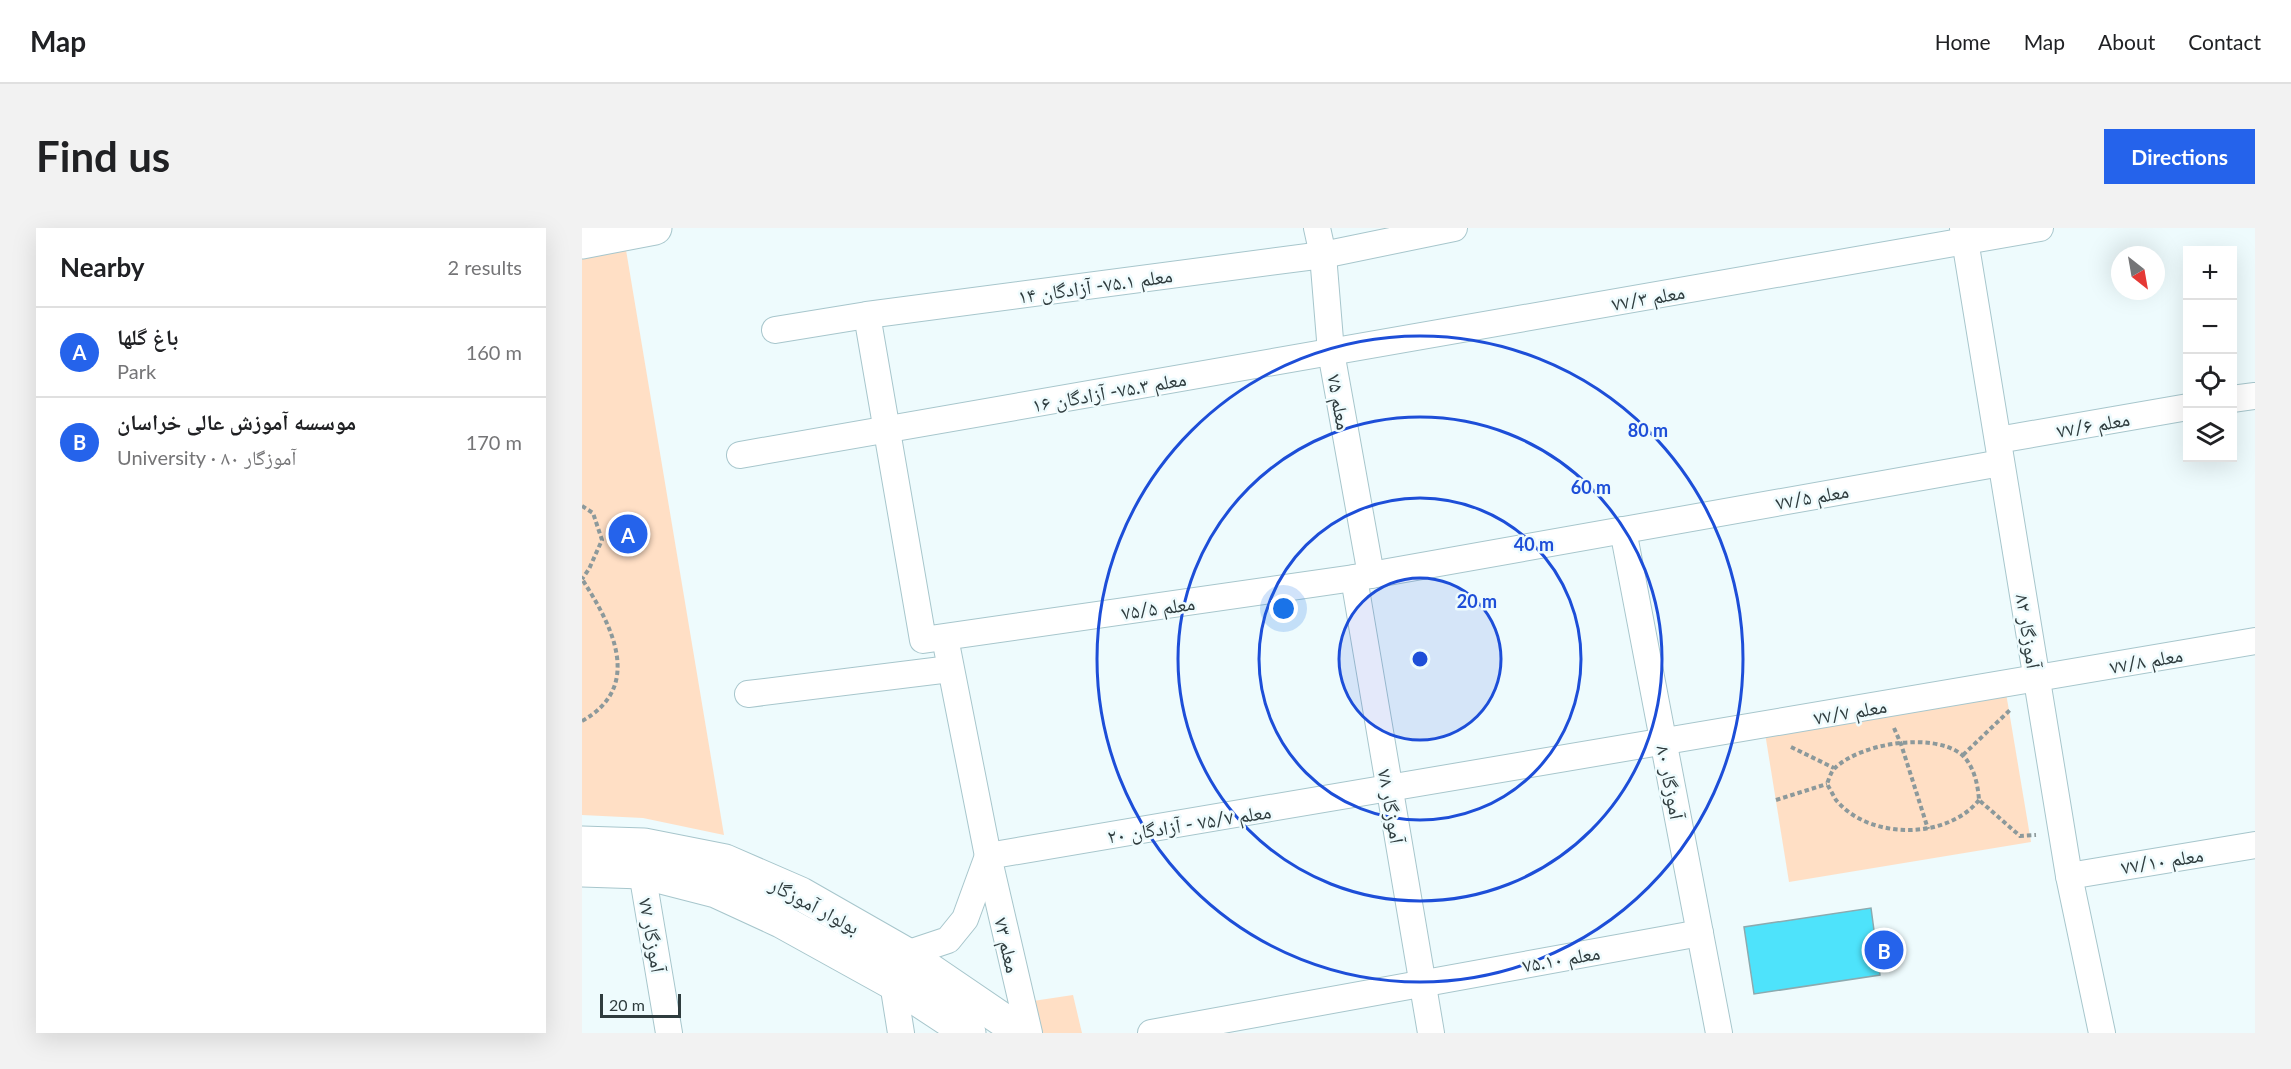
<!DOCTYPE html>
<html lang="en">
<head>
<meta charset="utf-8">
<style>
	body { margin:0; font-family:Lato,"Noto Naskh Arabic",sans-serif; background:#f2f2f2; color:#202124 }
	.controls { position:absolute; right:18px; top:18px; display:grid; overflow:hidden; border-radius:0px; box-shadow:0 6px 24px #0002 }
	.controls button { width:54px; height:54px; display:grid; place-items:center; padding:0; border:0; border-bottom:2px solid #e0e0e0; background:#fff; color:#202124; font:30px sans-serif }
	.compass { position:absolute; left:1529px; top:18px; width:54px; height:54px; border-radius:50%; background:#fff; box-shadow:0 6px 24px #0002; rotate:149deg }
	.scale { position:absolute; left:18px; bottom:15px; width:81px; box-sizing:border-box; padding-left:6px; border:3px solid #2f3c3e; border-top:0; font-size:16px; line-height:21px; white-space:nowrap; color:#2f3c3e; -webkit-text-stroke:4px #eefbfd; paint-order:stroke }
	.you { position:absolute; left:702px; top:381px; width:21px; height:21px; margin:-15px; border:4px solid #fff; border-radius:50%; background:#1a73e8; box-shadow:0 0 0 9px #1a73e833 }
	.badge { display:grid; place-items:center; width:39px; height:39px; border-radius:50%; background:#2563eb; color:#fff; font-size:20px; font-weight:700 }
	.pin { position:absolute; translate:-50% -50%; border:3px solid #fff; box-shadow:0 2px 6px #0006 }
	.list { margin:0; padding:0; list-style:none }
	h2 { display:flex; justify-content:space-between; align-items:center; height:78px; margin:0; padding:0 24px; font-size:26px }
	h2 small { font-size:20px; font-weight:400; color:#757577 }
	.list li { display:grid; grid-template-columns:39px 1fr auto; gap:18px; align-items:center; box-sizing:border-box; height:90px; padding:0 24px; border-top:2px solid #e0e0e0 }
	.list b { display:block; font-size:22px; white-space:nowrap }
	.list p { margin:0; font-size:20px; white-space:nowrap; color:#757577 }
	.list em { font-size:20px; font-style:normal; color:#757577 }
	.icon { flex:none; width:33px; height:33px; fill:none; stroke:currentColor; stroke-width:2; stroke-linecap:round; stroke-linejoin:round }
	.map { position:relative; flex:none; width:1673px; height:805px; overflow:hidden; border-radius:0px }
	header { display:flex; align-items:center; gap:36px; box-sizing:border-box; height:84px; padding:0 30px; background:#fff; border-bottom:2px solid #e0e0e0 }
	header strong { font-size:28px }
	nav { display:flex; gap:33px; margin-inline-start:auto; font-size:21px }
	.intro { display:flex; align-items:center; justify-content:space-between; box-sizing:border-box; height:144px; padding:0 36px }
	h1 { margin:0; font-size:42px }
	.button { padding:15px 27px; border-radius:0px; background:#2563eb; color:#fff; font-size:21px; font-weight:700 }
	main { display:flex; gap:36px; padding:0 36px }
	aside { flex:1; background:#fff; border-radius:0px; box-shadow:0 6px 24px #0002 }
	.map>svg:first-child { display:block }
	.green { fill:#ffdfc5 }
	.building { fill:#4ee3fb; stroke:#8caaaf; stroke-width:1.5 }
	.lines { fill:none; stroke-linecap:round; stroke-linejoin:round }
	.street-casing { stroke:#a7c6cc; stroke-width:28 }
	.secondary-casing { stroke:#a7c6cc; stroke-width:35 }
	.primary-casing { stroke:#a7c6cc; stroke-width:35 }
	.path { stroke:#8c999b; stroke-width:4; stroke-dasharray:4.5 3; stroke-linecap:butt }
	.street { stroke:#fff; stroke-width:26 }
	.secondary { stroke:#fff; stroke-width:33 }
	.primary { stroke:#fff; stroke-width:33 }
	.ring { fill:none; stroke:#1d4ed8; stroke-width:3 }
	.labels { text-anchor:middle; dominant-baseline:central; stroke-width:5; stroke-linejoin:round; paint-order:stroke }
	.street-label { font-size:20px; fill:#2f3c3e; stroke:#eefbfd }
	.centre { fill:#1d4ed8; stroke:#eefbfd; stroke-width:3 }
	.ring-label { font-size:18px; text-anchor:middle; font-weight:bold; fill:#1d4ed8; stroke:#eefbfd; stroke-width:5; stroke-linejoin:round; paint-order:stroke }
</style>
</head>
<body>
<header>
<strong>Map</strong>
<nav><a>Home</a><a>Map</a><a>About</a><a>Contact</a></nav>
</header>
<div class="intro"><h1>Find us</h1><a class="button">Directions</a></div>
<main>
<aside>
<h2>Nearby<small>2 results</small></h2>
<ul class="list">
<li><span class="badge">A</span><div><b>باغ گلها</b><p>Park</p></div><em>160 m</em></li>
<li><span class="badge">B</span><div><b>موسسه آموزش عالی خراسان</b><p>University · آموزگار ۸۰</p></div><em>170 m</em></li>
</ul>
</aside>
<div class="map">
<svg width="1673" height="805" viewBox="0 0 1673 805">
	<rect width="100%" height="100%" fill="#eefbfd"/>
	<g class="green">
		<path d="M 43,16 L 142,607 L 61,590 L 0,587 L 0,25 Z"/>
		<path d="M 1424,465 L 1449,614 L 1207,654 L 1183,505 Z"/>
		<path d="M 491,767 L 500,805 L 458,805 L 451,773 Z"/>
	</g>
	<path class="building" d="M 1289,680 L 1298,747 L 1172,766 L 1162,699 Z"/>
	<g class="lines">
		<defs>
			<g id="street">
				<path d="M 735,0 L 741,27 L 749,124 L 789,347"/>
				<path d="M 1381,0 L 1487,648 L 1520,805"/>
				<path d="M 285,87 L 341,412 L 772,350 L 1419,235"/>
				<path d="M 193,102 L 285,87 L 741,27 L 872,0"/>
				<path d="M 1650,171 L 1673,168"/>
				<path d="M 1416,212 L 1606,179"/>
				<path d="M 158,227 L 1458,0"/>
				<path d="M 1041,302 L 1137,805"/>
				<path d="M 772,350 L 849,805"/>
				<path d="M 363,410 L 406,628 L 447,805"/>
				<path d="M 166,466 L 368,441"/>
				<path d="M 406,628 L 1673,413"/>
				<path d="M 60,644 L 87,805"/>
				<path d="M 1487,648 L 1673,617"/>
				<path d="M 324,726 L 366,712 L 383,691 L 406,628"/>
				<path d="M 311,755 L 319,805"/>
				<path d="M 569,805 L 1118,705"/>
			</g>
			<g id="secondary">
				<path d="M 0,615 L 62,617 L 143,633 L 219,666 L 324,726 L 440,805"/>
				<path d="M 0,642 L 60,644 L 134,663 L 199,693 L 311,755 L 387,805"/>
			</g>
			<path id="primary" d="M 0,14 L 73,0"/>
		</defs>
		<use href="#street" class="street-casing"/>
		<use href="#secondary" class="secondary-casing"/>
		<use href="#primary" class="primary-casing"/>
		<g class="path">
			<path d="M 0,278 L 11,285 L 20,312 L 7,341 L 0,351"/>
			<path d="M 0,493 C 63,458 29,396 0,351"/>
			<path d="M 1312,500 L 1319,516 L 1346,601"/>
			<path d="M 1209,519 L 1252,540"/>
			<path d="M 1381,527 L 1428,482"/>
			<path d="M 1194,572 L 1245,556"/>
			<path d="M 1397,572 C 1365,612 1287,612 1254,572 C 1251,567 1248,561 1245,556 C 1247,551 1249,543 1253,540 C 1279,515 1350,504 1379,526 C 1392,537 1396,557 1397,572 L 1438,608 L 1454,607"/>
		</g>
		<use href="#street" class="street"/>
		<use href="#secondary" class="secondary"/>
		<use href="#primary" class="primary"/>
	</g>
	<circle cx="838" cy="431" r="81" fill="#1d4ed8" fill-opacity=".12"/>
	<g class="ring">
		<circle cx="838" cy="431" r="81"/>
		<circle cx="838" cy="431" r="161"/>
		<circle cx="838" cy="431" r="242"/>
		<circle cx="838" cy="431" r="323"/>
	</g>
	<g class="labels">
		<g class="street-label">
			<text transform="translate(513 57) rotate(-8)">معلم ۷۵.۱- آزادگان ۱۴</text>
			<text transform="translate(1066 69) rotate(-10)">معلم ۷۷/۳</text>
			<text transform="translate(527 163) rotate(-10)">معلم ۷۵.۳- آزادگان ۱۶</text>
			<text transform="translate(758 174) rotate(80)">معلم ۷۵</text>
			<text transform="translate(1511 196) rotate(-10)">معلم ۷۷/۶</text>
			<text transform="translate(1230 268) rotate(-10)">معلم ۷۷/۵</text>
			<text transform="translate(576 379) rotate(-8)">معلم ۷۵/۵</text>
			<text transform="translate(1447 403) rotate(81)">آموزگار ۸۲</text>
			<text transform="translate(1564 432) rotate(-10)">معلم ۷۷/۸</text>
			<text transform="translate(1268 483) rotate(-10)">معلم ۷۷/۷</text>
			<text transform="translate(1089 554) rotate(79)">آموزگار ۸۰</text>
			<text transform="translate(810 578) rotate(80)">آموزگار ۷۸</text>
			<text transform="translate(607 595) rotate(-9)">معلم ۷۵/۷ - آزادگان ۲۰</text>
			<text transform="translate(1580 632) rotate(-9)">معلم ۷۷/۱۰</text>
			<text transform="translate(233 677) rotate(28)">بولوار آموزگار</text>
			<text transform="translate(71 707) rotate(80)">۷۷ آموزگار</text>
			<text transform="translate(426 717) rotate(77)">معلم ۷۳</text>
			<text transform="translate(979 730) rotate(-10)">معلم ۷۵.۱۰</text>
		</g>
	</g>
	<circle cx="838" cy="431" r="9" class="centre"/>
	<g class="ring-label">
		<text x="1066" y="209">80 m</text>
		<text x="1009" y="266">60 m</text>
		<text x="952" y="323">40 m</text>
		<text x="895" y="380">20 m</text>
	</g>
</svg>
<div class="controls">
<button>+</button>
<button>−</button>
<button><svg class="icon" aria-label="locate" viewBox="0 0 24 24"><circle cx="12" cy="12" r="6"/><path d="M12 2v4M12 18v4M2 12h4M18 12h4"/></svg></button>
<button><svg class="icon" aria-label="layers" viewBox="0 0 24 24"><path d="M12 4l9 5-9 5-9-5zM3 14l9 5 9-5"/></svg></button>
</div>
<svg class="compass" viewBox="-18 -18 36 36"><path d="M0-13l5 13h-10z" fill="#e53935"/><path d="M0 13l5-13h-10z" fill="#757577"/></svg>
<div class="scale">20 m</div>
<div class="you"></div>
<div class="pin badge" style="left:46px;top:306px">A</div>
<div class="pin badge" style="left:1302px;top:722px">B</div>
</div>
</main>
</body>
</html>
